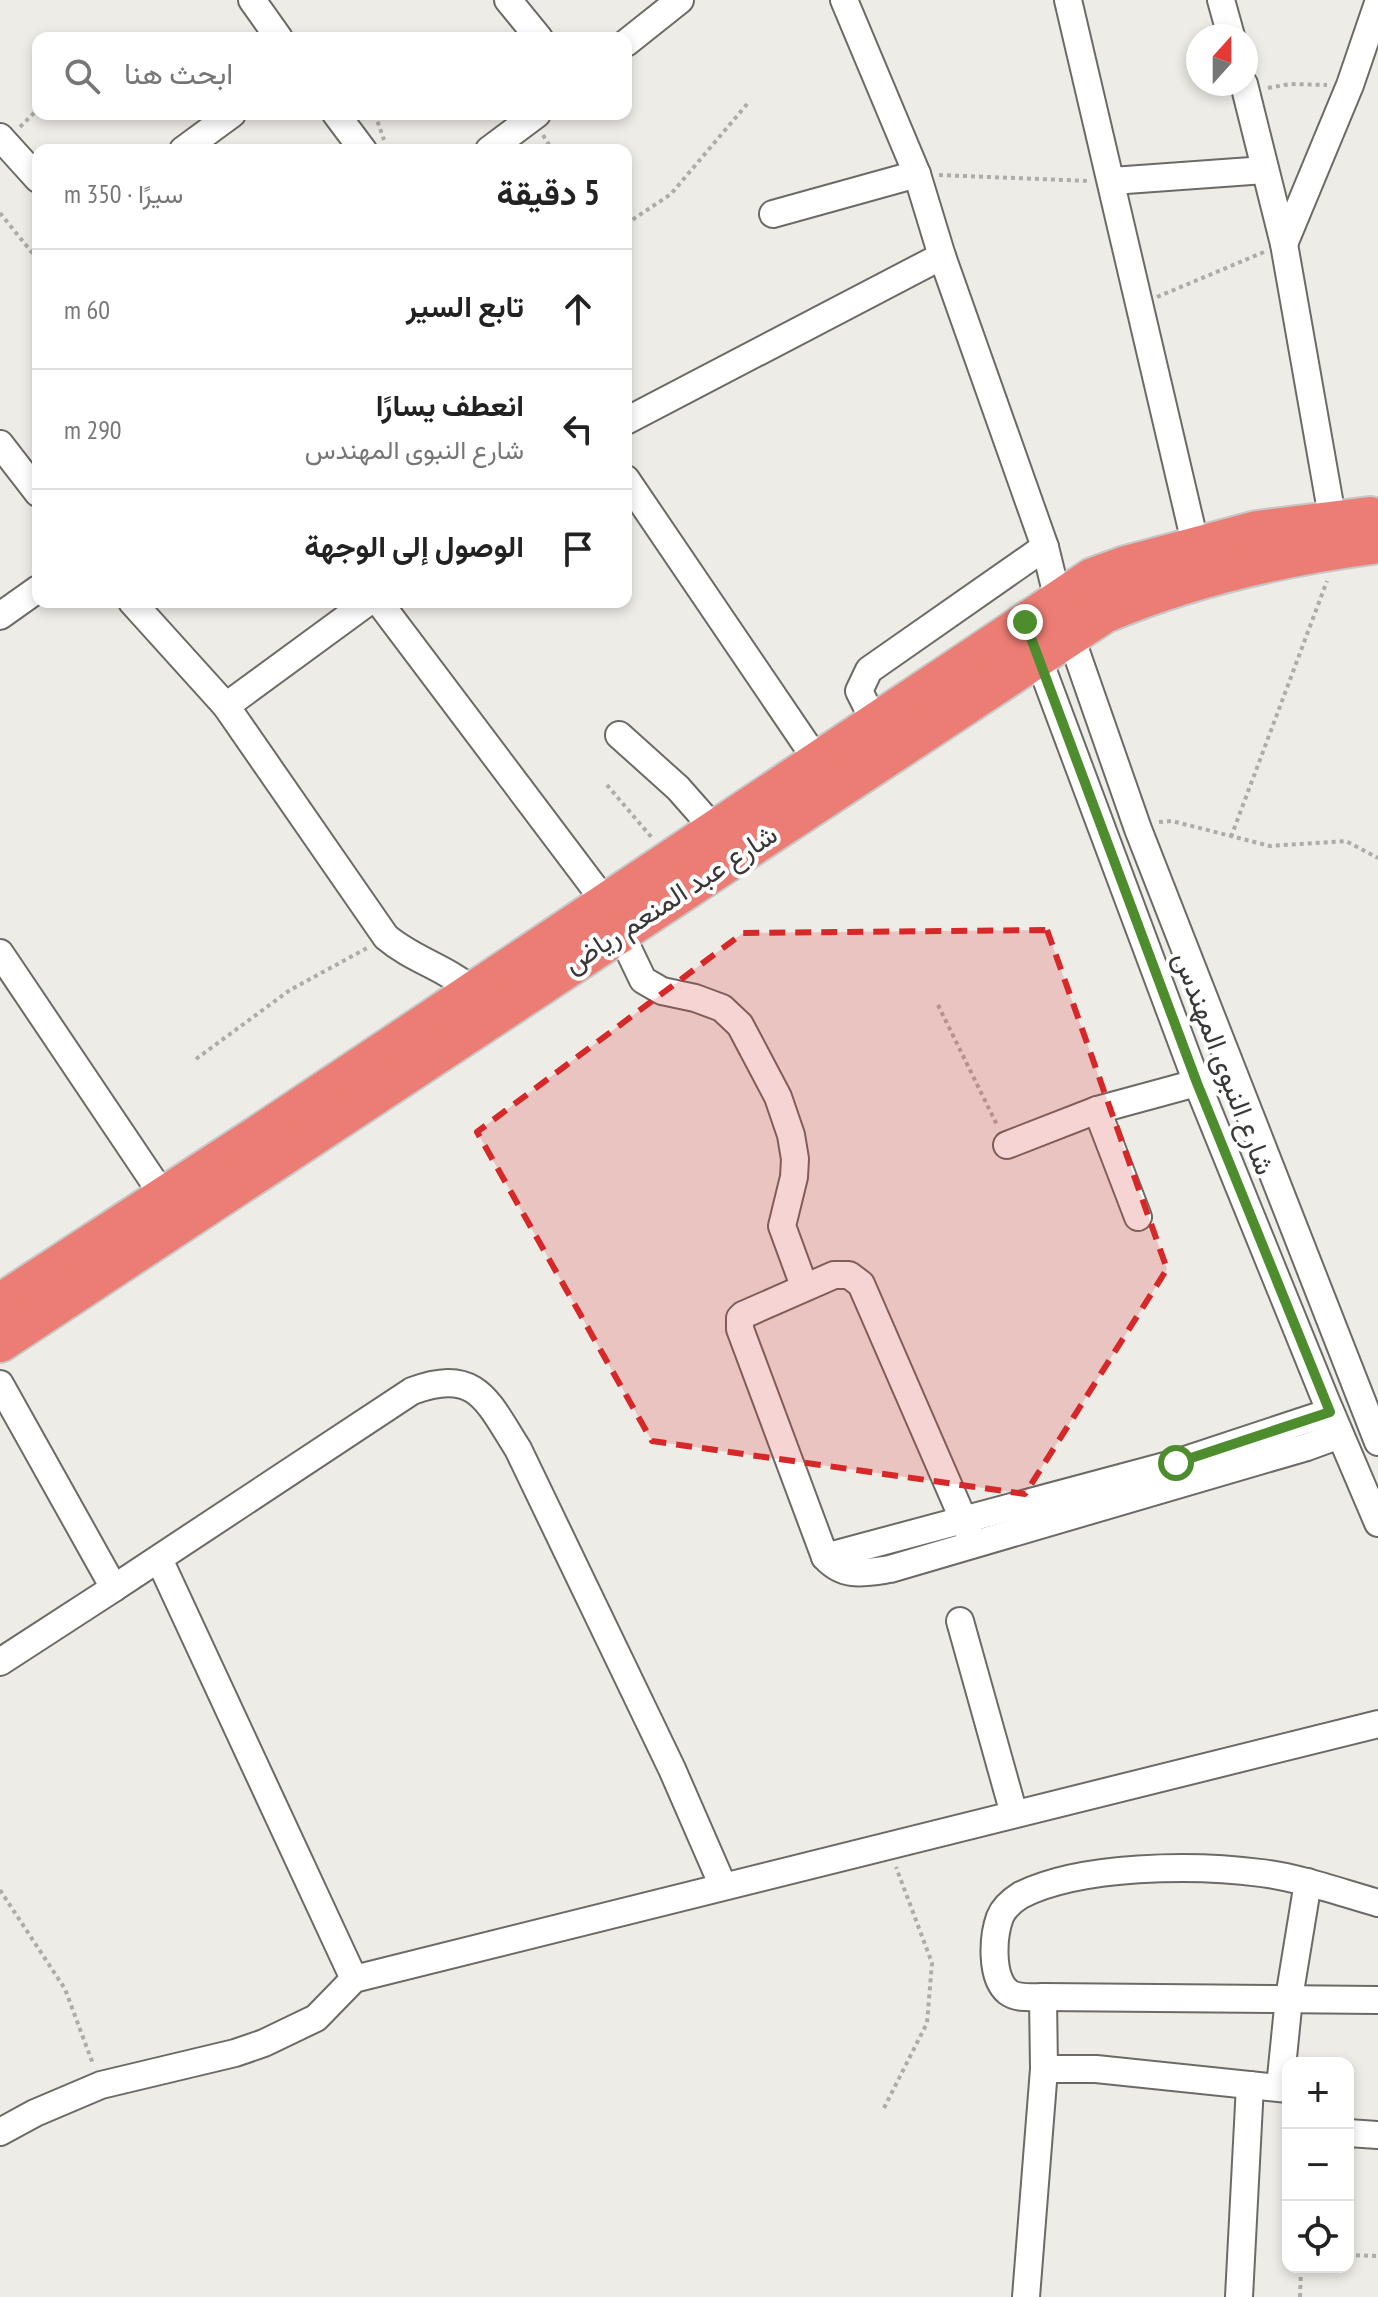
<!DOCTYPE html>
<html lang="ar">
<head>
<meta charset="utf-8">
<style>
	body { margin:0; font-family:"PT Sans Narrow",Vazirmatn,sans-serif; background:#f6f6f6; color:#222; direction:rtl }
	.controls { position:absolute; right:24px; bottom:24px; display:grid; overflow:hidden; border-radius:16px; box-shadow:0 4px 12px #0003 }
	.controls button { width:72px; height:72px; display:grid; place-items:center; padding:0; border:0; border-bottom:2px solid #e0e0e0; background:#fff; color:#222; font:40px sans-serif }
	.compass { position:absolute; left:1186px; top:24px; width:72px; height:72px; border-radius:50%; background:#fff; box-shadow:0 4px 12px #0003; rotate:21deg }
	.stop { position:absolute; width:24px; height:24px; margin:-18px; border:6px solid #4e8d2e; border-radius:50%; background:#fff }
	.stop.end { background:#4e8d2e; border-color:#fff; box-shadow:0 2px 8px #0008 }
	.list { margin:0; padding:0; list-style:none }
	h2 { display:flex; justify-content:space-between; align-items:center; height:104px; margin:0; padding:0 32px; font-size:34px }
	h2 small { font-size:26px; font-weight:400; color:#767676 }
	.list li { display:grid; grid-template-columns:52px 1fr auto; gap:24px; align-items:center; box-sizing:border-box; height:120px; padding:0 32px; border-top:2px solid #e0e0e0 }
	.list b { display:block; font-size:30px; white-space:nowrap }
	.list p { margin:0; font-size:26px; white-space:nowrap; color:#767676 }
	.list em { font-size:26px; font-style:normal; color:#767676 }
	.icon { flex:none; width:44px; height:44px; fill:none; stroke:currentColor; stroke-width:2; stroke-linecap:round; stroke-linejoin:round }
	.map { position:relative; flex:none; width:1378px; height:2297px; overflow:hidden; direction:ltr }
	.search { position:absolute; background:#fff; box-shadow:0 4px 12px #0003; left:32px; top:32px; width:600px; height:88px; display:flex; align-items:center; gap:20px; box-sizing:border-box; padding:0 28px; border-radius:16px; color:#767676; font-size:30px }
	.panel { position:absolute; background:#fff; box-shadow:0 4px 12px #0003; left:32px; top:144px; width:600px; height:464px; border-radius:16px; direction:rtl }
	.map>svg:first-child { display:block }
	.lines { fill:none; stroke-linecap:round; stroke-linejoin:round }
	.minor-casing { stroke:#6c6a65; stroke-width:30 }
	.highway-casing { stroke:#c8c7c7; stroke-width:44 }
	.path { stroke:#aeaca8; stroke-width:4; stroke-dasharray:4 4; stroke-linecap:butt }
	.minor { stroke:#fff; stroke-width:26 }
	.highway { stroke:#ec7d74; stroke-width:40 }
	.route { stroke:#4e8d2e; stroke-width:10 }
	.marked { fill:#d62828; fill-opacity:0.2; stroke:#d62828; stroke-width:6; stroke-dasharray:16 10; stroke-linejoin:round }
	.labels { text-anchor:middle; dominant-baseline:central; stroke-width:8; stroke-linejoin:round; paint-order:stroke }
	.street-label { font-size:28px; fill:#393836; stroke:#fff }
</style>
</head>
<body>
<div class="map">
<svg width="1378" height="2297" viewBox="0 0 1378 2297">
	<rect width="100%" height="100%" fill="#eeece7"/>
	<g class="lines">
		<defs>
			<g id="minor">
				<path d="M 252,0 L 279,38"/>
				<path d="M 508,0 L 539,38"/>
				<path d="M 844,0 L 917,174 L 942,256 L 1045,547 L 1058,600 L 1138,829 L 1378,1442"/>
				<path d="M 1068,0 L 1196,547"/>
				<path d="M 1221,0 L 1231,36"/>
				<path d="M 626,43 L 680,0"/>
				<path d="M 1244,84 L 1284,244 L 1333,522"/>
				<path d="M 336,114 L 363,150"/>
				<path d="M 0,137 L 38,179"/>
				<path d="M 183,150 L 232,114"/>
				<path d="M 489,150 L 537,114"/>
				<path d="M 1112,181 L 1265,170"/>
				<path d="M 773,214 L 917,174"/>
				<path d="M 1284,244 L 1350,85 L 1378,3"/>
				<path d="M 626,421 L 942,256"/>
				<path d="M 0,444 L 38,493"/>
				<path d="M 626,479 L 818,762"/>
				<path d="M 132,602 L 226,706 L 386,937 C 413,960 447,968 473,991"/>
				<path d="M 379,602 L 606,903 L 643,980 L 662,991 L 695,998 L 722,1008 L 740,1025 L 778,1097 L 791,1135 L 795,1159 L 794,1177 L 782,1226 L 804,1286"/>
				<path d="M 0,616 L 38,589"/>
				<path d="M 1033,644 L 1197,1083 L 1326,1401 L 1378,1523"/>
				<path d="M 226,706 L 368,602"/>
				<path d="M 875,723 L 859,691 L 869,670 L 1045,547"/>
				<path d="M 619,735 L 678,788 L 715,830"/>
				<path d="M 0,953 L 164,1197"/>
				<path d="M 1097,1110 L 1138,1217"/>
				<path d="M 1007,1145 L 1097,1110 L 1211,1079"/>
				<path d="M 0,1384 L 114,1588 L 0,1662"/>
				<path d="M 974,1544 L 861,1284 L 849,1275 L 834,1275 L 743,1315 L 740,1318 L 740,1329 L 825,1557 C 844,1578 864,1573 890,1569 L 1307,1447 L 1340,1435"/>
				<path d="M 825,1557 L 1176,1463 L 1330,1412"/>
				<path d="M 159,1559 L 354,1979"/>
				<path d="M 114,1588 L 412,1391 C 476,1367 487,1400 518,1449 L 672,1769 L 723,1886"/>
				<path d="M 960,1621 L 1014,1814"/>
				<path d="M 1043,1997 L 1378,2000"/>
				<path d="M 1044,2069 L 1096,2069 L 1288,2089"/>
				<path d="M 1280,2087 L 1289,1998 L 1308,1882"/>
				<path d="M 0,2132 L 35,2113 L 101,2085 L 235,2053 L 264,2043 L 316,2018 L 354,1979 L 1378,1724"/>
				<path d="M 1348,2133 L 1378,2135"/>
				<path d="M 1026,2297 L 1044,2069 L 1043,1997 C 1032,1997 1017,1999 1008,1992 C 990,1977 993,1936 1000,1917 C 1004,1907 1013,1900 1021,1895 C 1081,1865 1194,1864 1261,1873 C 1301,1878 1339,1892 1378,1903"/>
				<path d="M 1239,2297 L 1250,2085"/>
			</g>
			<g id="highway">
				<path d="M 0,1304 L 261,1134 L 1093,578 L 1126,566 L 1257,531 L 1370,517"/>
				<path d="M 0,1342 L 1104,613 C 1190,577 1285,555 1378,543"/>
			</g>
		</defs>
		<use href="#minor" class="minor-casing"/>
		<use href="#highway" class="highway-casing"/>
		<g class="path">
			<path d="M 110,38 L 111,37"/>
			<path d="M 1268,88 L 1290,84 L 1327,85"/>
			<path d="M 375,114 L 384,140"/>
			<path d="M 20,127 L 38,109"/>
			<path d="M 543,135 L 552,150"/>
			<path d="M 939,175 L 1090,181"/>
			<path d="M 0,213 L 38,260"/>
			<path d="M 626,224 L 671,194 L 748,103"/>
			<path d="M 1157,297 L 1264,252"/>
			<path d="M 607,785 L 653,839"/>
			<path d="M 1159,822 L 1172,821 L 1270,846 L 1346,841 L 1378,858"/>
			<path d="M 1231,837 L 1327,581"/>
			<path d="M 938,1005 L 997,1125"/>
			<path d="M 196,1059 L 290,990 L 367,948"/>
			<path d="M 0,1890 L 65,1989 L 93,2064"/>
			<path d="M 884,2108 L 927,2023 L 932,1963 L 896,1867"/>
			<path d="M 1348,2255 L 1378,2256"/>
			<path d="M 1300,2297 L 1301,2267"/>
		</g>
		<use href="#minor" class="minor"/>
		<use href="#highway" class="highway"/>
	</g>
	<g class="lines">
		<path class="route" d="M 1025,622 L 1197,1083 L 1330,1412 L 1176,1463"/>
	</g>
	<path class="marked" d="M 1047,930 L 1167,1269 L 1025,1494 L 652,1441 L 477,1132 L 743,933 Z"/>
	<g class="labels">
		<g class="street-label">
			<text transform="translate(670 898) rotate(-33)">شارع عبد المنعم رياض</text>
			<text transform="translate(1225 1063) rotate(69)">شارع النبوى المهندس</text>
		</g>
	</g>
</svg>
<div class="controls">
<button>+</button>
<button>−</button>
<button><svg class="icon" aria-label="locate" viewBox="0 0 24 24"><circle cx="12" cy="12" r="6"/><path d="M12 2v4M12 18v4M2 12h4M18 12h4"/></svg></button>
</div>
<svg class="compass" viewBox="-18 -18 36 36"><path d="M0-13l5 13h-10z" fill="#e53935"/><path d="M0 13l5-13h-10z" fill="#767676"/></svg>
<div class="stop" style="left:1176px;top:1463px"></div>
<div class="stop end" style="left:1025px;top:622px"></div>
<div class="search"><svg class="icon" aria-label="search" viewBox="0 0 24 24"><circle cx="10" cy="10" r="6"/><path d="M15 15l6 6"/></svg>ابحث هنا</div>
<section class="panel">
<h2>5 دقيقة<small>سيرًا · 350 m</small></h2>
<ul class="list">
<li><svg class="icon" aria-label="ahead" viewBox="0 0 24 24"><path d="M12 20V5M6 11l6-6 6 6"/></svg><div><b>تابع السير</b></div><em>60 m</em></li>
<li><svg class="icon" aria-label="left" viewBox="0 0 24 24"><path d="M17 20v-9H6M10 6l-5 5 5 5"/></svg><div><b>انعطف يسارًا</b><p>شارع النبوى المهندس</p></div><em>290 m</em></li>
<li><svg class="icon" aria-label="arrive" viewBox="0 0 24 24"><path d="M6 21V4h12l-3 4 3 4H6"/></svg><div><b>الوصول إلى الوجهة</b></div></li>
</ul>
</section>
</div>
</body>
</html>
